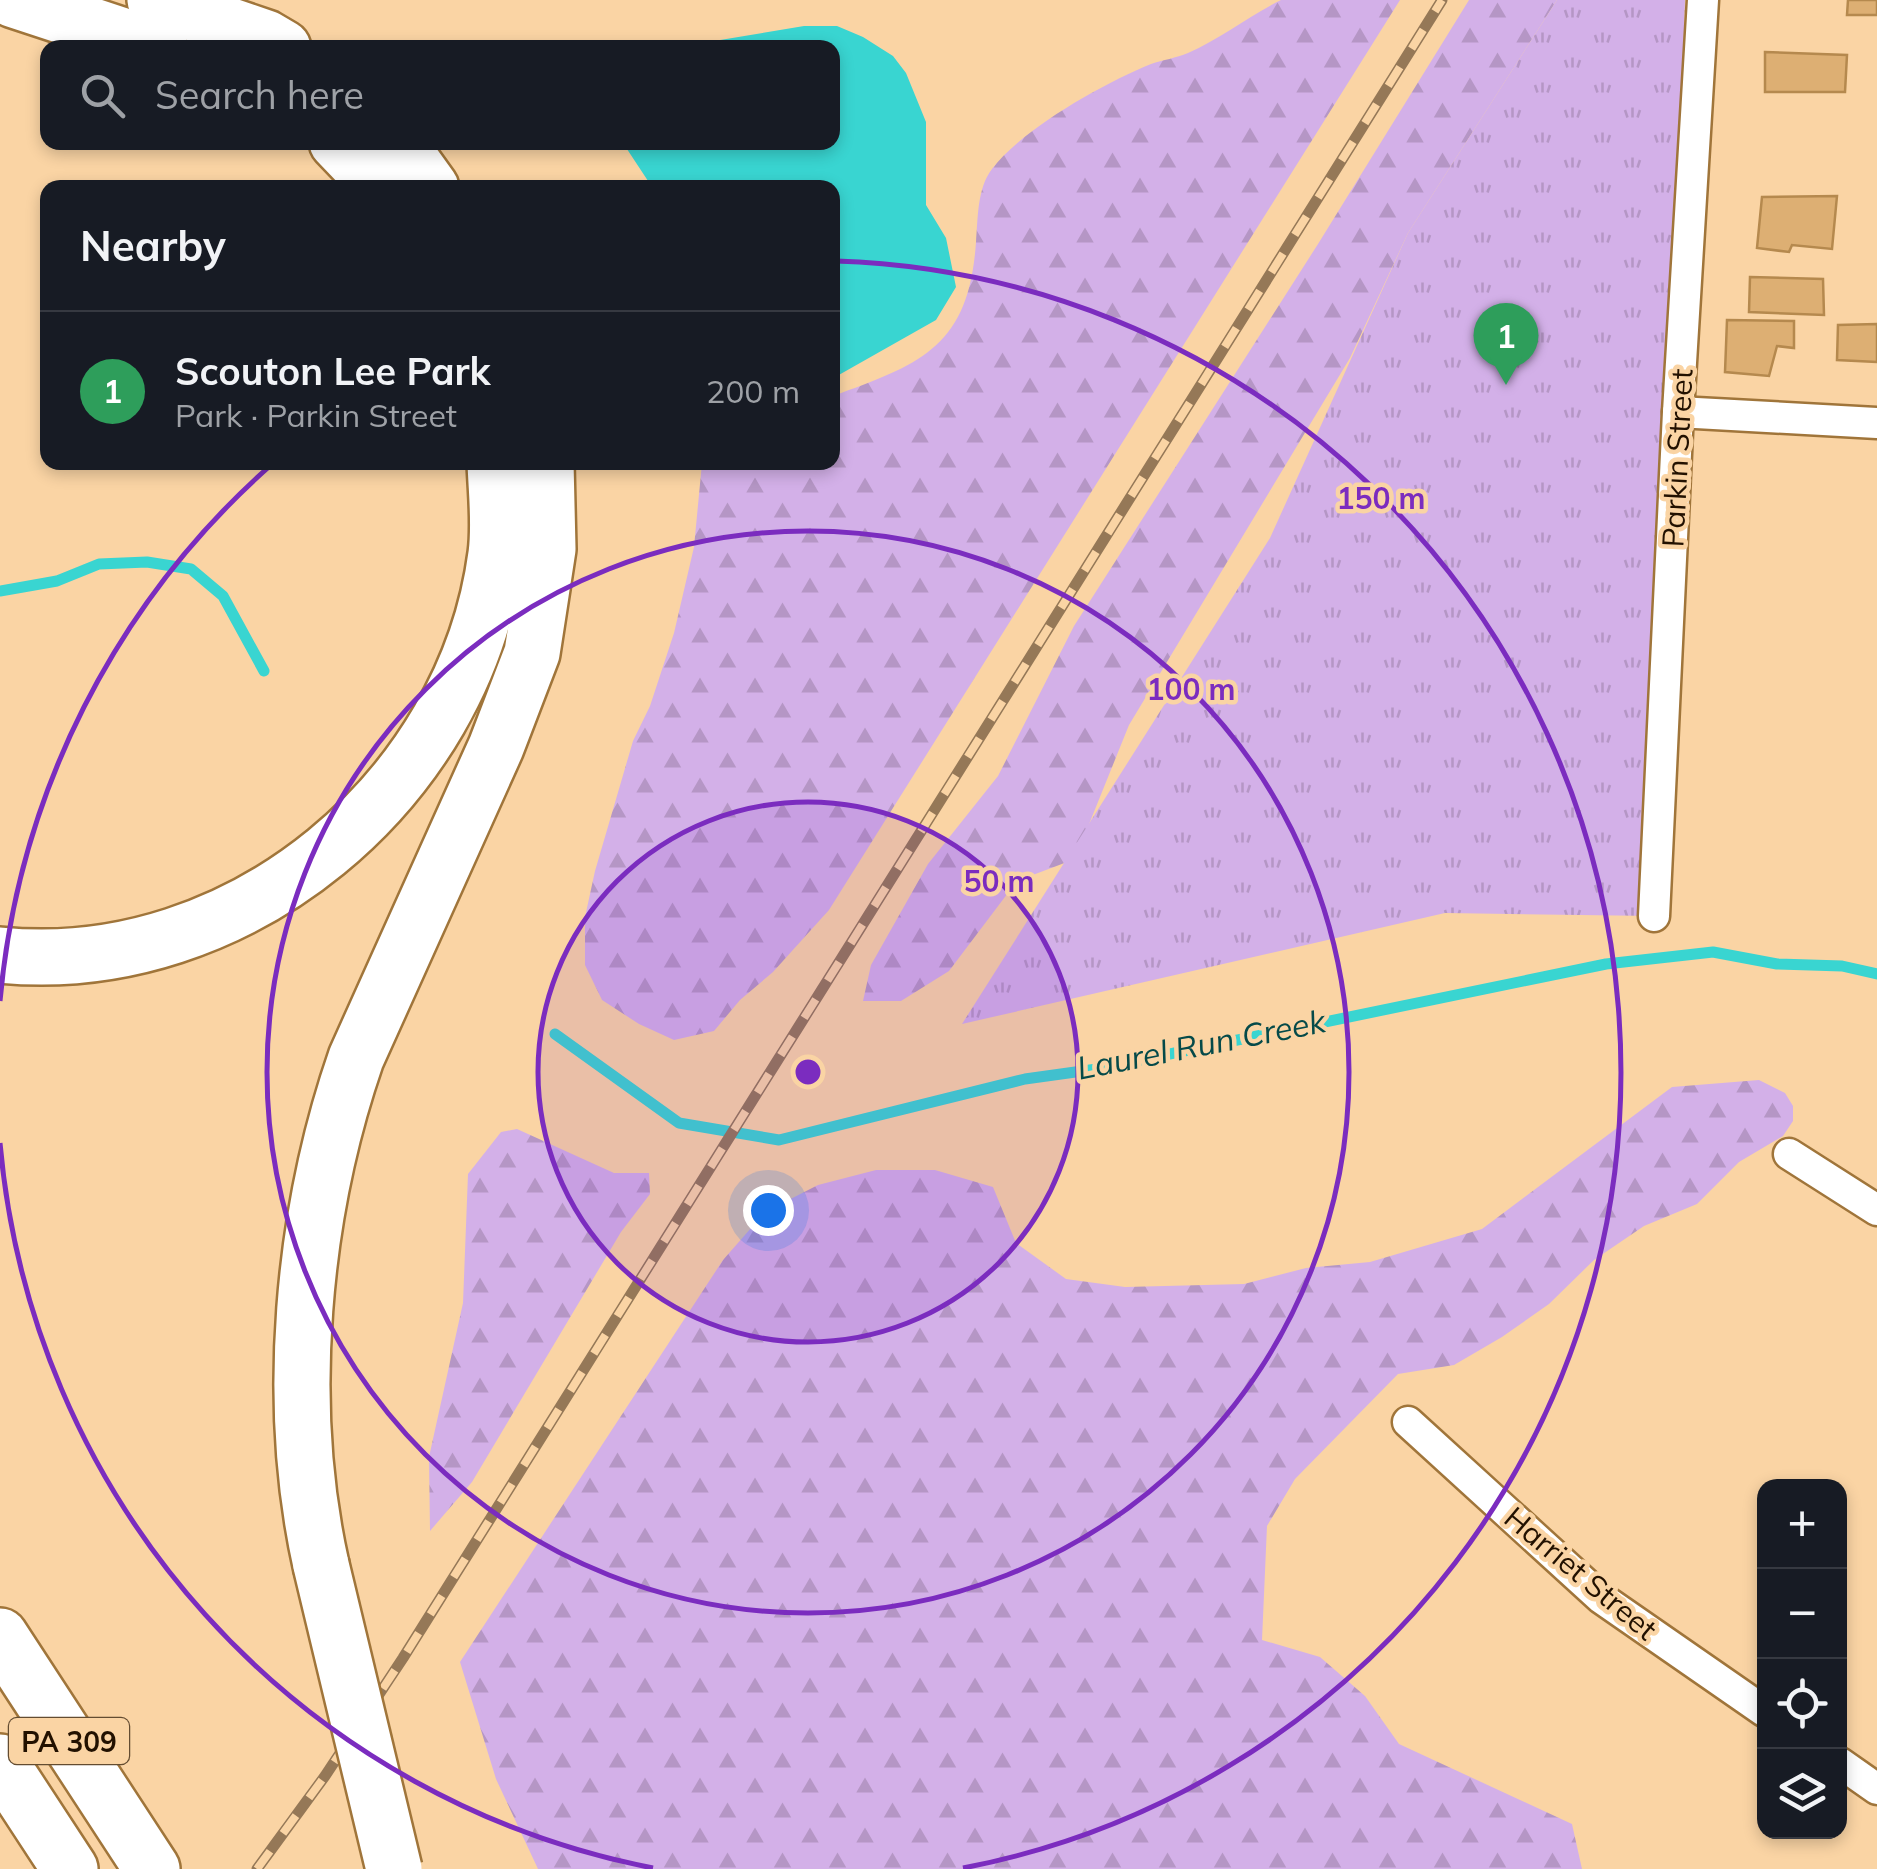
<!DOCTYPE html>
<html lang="en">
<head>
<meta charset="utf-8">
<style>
	body { margin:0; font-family:Mulish,sans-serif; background:#242831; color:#f1f3f6 }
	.controls { position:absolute; right:30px; bottom:30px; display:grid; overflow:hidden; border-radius:20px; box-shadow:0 5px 15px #0003 }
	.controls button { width:90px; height:90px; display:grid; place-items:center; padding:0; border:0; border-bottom:2px solid #363941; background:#171b24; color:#f1f3f6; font:50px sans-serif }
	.you { position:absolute; left:768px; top:1210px; width:35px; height:35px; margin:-25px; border:8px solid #fff; border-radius:50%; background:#1a73e8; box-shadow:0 0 0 15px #1a73e833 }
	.badge { display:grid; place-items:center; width:65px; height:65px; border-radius:50%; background:#db2777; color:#fff; font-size:32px; font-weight:700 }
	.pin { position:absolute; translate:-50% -82px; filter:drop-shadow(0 2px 5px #0008) }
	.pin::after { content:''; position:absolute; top:52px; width:35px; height:30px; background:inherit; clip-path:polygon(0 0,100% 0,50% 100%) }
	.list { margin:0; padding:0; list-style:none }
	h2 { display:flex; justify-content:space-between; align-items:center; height:130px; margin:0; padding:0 40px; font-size:42px }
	h2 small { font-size:32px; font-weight:400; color:#9ea1a6 }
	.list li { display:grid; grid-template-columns:65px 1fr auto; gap:30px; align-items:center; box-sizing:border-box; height:160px; padding:0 40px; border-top:2px solid #363941 }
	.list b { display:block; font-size:38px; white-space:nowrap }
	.list p { margin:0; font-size:32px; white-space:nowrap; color:#9ea1a6 }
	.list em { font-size:32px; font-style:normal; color:#9ea1a6 }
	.icon { flex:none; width:55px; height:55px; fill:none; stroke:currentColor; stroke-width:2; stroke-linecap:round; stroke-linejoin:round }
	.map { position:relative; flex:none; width:1877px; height:1869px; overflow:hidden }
	.search { position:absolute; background:#171b24; box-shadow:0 5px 15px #0003; left:40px; top:40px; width:800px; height:110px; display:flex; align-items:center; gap:25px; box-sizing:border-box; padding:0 35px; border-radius:20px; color:#9ea1a6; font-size:38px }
	.panel { position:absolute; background:#171b24; box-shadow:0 5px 15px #0003; left:40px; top:180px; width:800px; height:290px; border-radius:20px }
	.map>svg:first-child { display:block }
	.forest { fill:url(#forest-firs) }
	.park { fill:url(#park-tufts) }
	.water { fill:#39d5d1 }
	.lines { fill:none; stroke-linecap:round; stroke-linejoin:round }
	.stream { stroke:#39d5d1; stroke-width:11 }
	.building { fill:#ddaf73; stroke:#b5894e; stroke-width:2.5 }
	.street-casing { stroke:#a0753a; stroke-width:35 }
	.highway-casing { stroke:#a0753a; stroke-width:60 }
	.street { stroke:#fff; stroke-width:30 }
	.highway { stroke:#fff; stroke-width:55 }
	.rail-casing { stroke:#957857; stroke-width:11 }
	.rail { stroke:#fad4a4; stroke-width:8; stroke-dasharray:22; stroke-linecap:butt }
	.highway-bridge-casing { stroke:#a0753a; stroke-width:60; stroke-linecap:butt }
	.highway-bridge { stroke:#fff; stroke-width:55 }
	.ring { fill:none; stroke:#7b2cbf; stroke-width:5 }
	.labels { text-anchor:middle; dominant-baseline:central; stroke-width:9; stroke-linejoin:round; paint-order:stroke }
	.shield { fill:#fad4a4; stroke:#634c31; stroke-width:2.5 }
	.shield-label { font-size:28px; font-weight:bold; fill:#210 }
	.street-label { font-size:30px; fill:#210; stroke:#fad4a4 }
	.water-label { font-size:32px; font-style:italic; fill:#054a49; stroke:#fad4a4 }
	.centre { fill:#7b2cbf; stroke:#fad4a4; stroke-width:5 }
	.ring-label { font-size:30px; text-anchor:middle; font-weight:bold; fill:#7b2cbf; stroke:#fad4a4; stroke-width:9; stroke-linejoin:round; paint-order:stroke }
</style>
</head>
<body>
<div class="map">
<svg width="1877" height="1869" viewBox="0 0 1877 1869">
	<defs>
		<pattern id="forest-firs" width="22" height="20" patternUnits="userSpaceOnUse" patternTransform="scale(2.5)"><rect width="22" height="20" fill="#d3b0e8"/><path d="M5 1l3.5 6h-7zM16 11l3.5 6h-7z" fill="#b596c5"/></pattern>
		<pattern id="park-tufts" width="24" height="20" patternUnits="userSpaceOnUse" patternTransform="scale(2.5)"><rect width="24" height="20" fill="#d3b0e8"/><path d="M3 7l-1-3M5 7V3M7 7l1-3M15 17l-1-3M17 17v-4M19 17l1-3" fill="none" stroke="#b596c5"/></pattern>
	</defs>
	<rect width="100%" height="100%" fill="#fad4a4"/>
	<g class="forest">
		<path d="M 1281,0 L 1400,0 L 829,910 L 773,972 L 740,1000 L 714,1031 L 674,1040 L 639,1024 L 602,1000 L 585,965 L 585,917 L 595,871 L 633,741 L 650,706 L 674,633 L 694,547 L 702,463 L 832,462 L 833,396 C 921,364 969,347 976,242 C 978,219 977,188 992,169 C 1022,129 1104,83 1151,64 C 1163,60 1176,58 1188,53 C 1220,39 1249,16 1281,0 Z"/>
		<path d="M 1469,0 L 1557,0 L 1408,233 L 1350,358 L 1129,725 L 1075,859 L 1017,881 L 949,971 L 901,1001 L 863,1001 L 871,965 L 928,864 L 998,776 L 1074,626 L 1318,244 Z"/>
		<path d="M 1759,1080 L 1785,1093 L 1793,1106 L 1793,1121 L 1783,1136 L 1739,1162 L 1697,1204 L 1644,1226 L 1594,1260 L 1549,1304 L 1502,1337 L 1454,1365 L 1398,1374 L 1295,1479 L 1267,1526 L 1262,1640 L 1320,1657 L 1365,1696 L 1399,1744 L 1572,1824 L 1582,1869 L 538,1869 L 496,1779 L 460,1662 L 723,1260 L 765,1212 L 818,1185 L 876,1170 L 935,1170 L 993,1187 L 1016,1243 L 1066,1279 L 1125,1287 L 1244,1284 L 1306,1268 L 1370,1262 L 1482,1229 L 1672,1087 Z"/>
		<path d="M 517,1129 L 614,1173 L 649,1173 L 650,1194 L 621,1232 L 472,1482 L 430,1531 L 429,1457 L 463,1303 L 468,1174 L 501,1132 Z"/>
	</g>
	<path class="park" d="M 1557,0 L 1685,0 L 1654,916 L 1445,913 L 962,1024 L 1270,538 L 1408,233 Z"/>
	<path class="water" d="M 804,26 L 837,26 L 863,37 L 893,56 L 906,73 L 926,122 L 926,205 L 946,238 L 956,287 L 936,320 L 837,376 L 832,376 L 832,188 L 652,187 L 623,143 L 832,142 L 832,48 L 678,47 Z"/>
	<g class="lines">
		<g class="stream">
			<path d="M 0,591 L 57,581 L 99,564 L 147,562 L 191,569 L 223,596 L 264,671"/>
			<path d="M 555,1034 L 679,1123 L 779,1140 L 1025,1079 L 1097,1069 L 1606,964 L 1713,952 L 1777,964 L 1842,966 L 1877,974"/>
		</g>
	</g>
	<g class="building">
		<path d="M 1848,0 L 1877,0 L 1877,15 L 1847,15 Z"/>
		<path d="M 1765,52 L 1847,55 L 1845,92 L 1765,92 Z"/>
		<path d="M 1837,196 L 1832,249 L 1792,245 L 1789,252 L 1757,248 L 1762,197 Z"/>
		<path d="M 1750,277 L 1823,279 L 1824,315 L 1749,312 Z"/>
		<path d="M 1727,320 L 1794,321 L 1794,348 L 1777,346 L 1769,376 L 1725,372 Z"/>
		<path d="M 1877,324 L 1877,362 L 1837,360 L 1838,325 Z"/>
	</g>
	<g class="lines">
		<defs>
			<g id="street">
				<path d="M 1678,412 L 1877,423"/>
				<path d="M 1654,916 L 1678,412 L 1703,0"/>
				<path d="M 1789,1154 L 1877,1210"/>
				<path d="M 1408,1422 L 1601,1598 L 1764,1711"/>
				<path d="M 1840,1763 L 1877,1789"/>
			</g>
			<g id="highway">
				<path d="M 14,0 L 160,48"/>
				<path d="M 155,0 L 266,38 L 283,48"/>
				<path d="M 337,142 L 381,188"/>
				<path d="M 398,142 L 431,188"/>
				<path d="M 0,955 C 239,979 465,790 496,554 C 500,524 496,492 495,462"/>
				<path d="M 321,1565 C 285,1404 302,1214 356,1058 L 496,747 L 532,653 L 548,549 L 546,462"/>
				<path d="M 0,1636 L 152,1869"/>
				<path d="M 0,1762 L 70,1869"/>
			</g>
		</defs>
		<use href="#street" class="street-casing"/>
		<use href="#highway" class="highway-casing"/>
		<use href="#street" class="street"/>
		<use href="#highway" class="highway"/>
		<defs>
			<path id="rail" d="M 257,1869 L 325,1776 L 403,1658 L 1442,0"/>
		</defs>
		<use href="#rail" class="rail-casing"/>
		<use href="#rail" class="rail"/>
		<defs>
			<path id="highway-bridge" d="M 321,1565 L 394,1869"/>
		</defs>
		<use href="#highway-bridge" class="highway-bridge-casing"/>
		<use href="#highway-bridge" class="highway-bridge"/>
	</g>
	<circle cx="808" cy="1072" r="270" fill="#7b2cbf" fill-opacity=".12"/>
	<g class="ring">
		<circle cx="808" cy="1072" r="270"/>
		<circle cx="808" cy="1072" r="541"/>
		<path d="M653 1868A811 811 0 0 1 0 1143M0 1001A811 811 0 0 1 271 465M836 261A811 811 0 0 1 963 1868"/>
	</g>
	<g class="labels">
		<rect class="shield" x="9" y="1718" width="120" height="46" rx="8"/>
		<g class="shield-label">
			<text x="69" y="1741">PA 309</text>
		</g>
		<g class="street-label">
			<text transform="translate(1677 458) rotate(-87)">Parkin Street</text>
			<text transform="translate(1581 1573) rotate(40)">Harriet Street</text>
		</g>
		<g class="water-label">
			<text transform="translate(1201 1044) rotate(-11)">Laurel Run Creek</text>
		</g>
	</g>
	<circle cx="808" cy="1072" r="15" class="centre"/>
	<g class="ring-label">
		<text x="1381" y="509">150 m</text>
		<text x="1191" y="700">100 m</text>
		<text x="999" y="892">50 m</text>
	</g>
</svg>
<div class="controls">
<button>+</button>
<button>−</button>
<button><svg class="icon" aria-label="locate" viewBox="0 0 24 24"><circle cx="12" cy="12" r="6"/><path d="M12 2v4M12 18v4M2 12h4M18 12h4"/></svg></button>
<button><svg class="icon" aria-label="layers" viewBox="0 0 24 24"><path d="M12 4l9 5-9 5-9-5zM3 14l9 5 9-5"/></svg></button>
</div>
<div class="you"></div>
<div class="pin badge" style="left:1506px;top:385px;background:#2e9e5b">1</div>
<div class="search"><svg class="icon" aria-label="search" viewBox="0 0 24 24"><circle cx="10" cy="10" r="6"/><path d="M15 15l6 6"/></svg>Search here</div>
<section class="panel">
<h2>Nearby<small></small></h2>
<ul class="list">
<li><span class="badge" style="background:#2e9e5b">1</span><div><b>Scouton Lee Park</b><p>Park · Parkin Street</p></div><em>200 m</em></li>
</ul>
</section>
</div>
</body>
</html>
